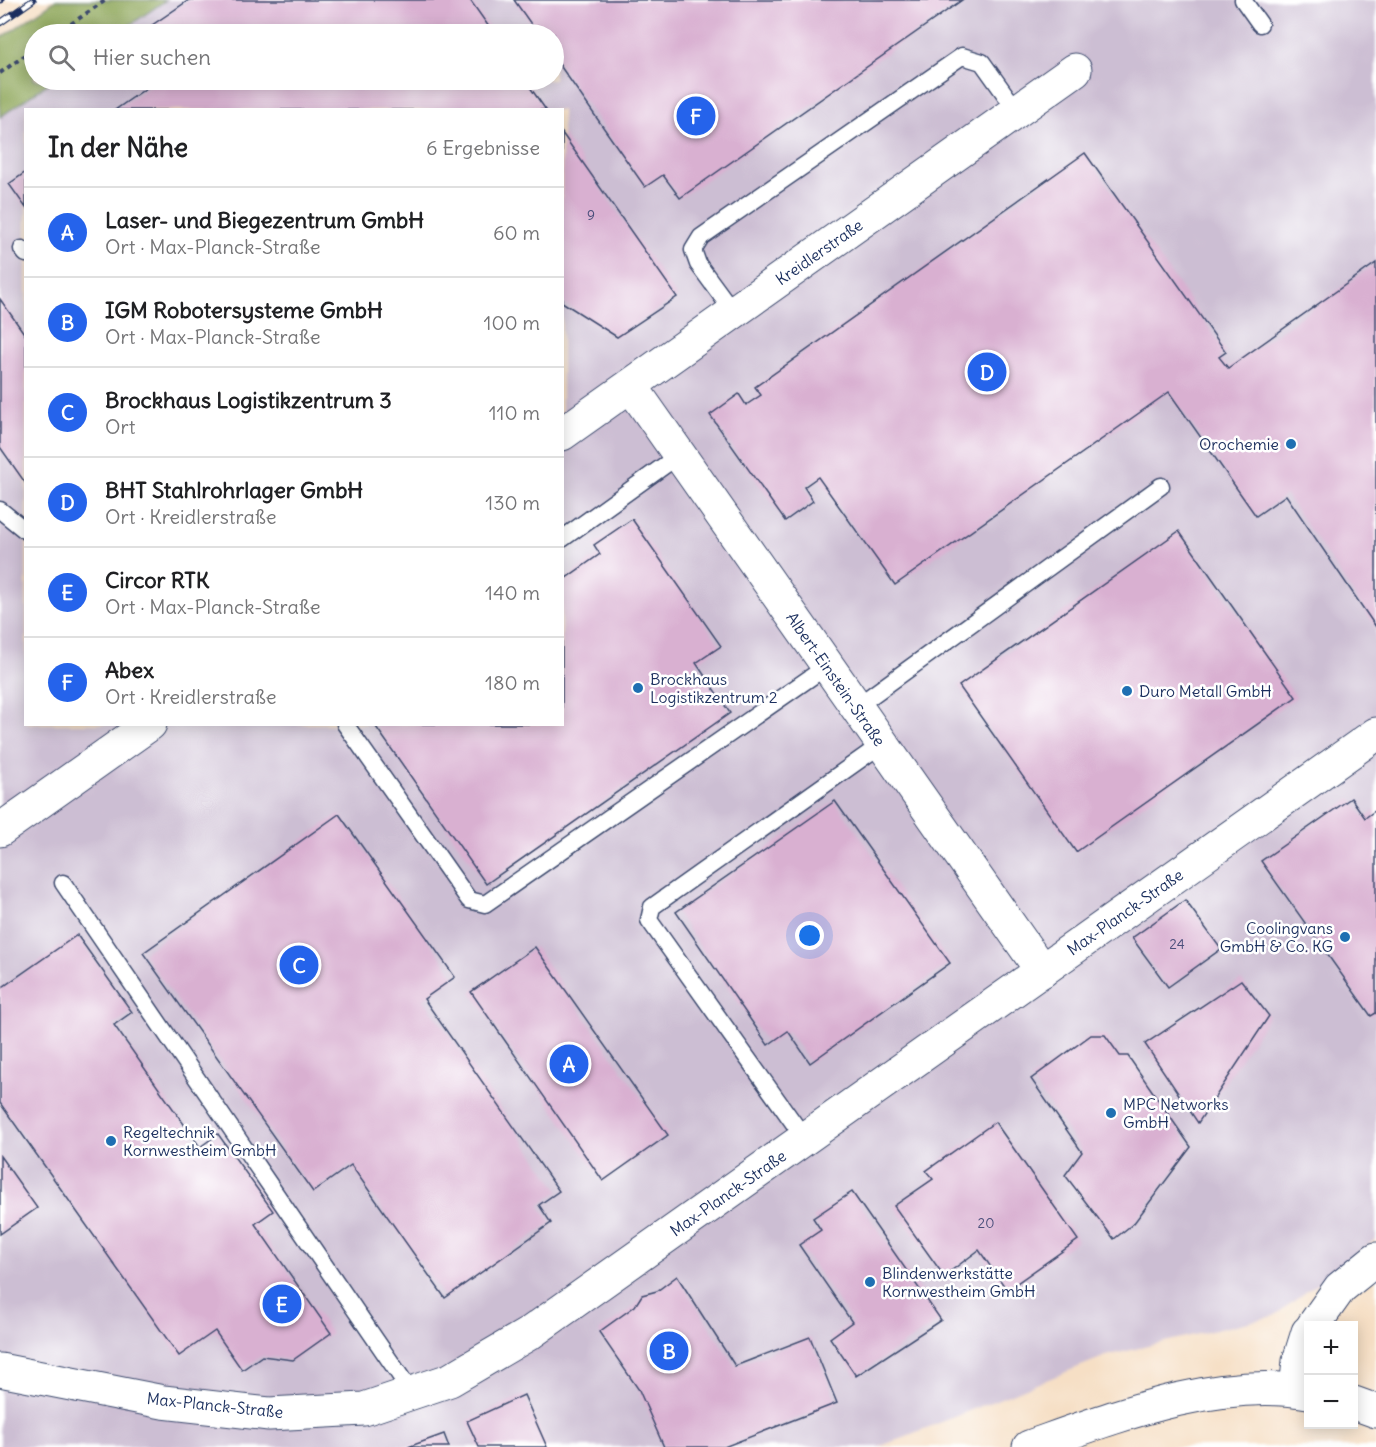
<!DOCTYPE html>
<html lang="de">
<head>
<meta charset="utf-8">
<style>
	body { margin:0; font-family:Delius,sans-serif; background:#f6f6f6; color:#202124 }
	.controls { position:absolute; right:18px; bottom:18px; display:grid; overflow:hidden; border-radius:0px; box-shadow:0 3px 15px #0003 }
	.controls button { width:54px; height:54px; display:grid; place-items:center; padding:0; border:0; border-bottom:2px solid #e0e0e0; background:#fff; color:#202124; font:30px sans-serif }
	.you { position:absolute; left:810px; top:936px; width:21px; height:21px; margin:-15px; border:4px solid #fff; border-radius:50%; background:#1a73e8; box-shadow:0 0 0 9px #1a73e833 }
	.badge { display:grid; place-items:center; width:39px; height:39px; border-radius:50%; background:#2563eb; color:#fff; font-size:20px; font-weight:700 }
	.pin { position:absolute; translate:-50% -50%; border:3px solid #fff; box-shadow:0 2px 6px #0006 }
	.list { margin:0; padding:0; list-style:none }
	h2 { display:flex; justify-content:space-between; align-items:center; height:78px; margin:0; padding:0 24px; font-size:26px }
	h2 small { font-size:20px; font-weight:400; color:#757577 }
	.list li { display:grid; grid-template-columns:39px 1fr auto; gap:18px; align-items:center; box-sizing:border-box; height:90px; padding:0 24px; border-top:2px solid #e0e0e0 }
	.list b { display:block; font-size:22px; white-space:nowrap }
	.list p { margin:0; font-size:20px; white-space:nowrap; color:#757577 }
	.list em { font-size:20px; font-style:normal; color:#757577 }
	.icon { flex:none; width:33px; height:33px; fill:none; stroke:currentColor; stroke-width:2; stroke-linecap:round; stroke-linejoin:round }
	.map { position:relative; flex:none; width:1376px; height:1447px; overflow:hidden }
	.search { position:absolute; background:#fff; box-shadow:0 3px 15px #0003; left:24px; top:24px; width:540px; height:66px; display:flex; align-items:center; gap:15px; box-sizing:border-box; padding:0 21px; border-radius:33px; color:#757577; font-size:22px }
	.panel { position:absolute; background:#fff; box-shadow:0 3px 15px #0003; left:24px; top:108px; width:540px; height:618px; border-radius:0px }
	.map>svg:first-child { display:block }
	.industrial { fill:#ccbed3; fill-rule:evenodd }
	.forest { fill:#8da658; stroke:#546a5b; stroke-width:1.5 }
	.building { fill:#d9b0d1 }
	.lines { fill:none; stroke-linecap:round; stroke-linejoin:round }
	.lane-casing { stroke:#3c496d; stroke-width:19 }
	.street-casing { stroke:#3c496d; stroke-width:35 }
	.secondary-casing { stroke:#3c496d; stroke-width:35 }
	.path { stroke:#3c496d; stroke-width:4; stroke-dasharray:4.5 4.5; stroke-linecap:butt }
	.lane { stroke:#fff; stroke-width:16 }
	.street { stroke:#fff; stroke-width:33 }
	.secondary { stroke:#fff; stroke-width:33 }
	.rail-casing { stroke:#1b2f5e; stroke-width:7 }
	.rail { stroke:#fff; stroke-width:4.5; stroke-dasharray:14; stroke-linecap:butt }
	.poi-dot { fill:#1f6fb2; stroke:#fff; stroke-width:2 }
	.labels { text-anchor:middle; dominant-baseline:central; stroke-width:5; stroke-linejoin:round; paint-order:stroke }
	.number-label { font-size:14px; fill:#4a4f7b }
	.street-label { font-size:16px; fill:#1b2f5e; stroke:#fff }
	.poi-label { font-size:16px; fill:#1b2f5e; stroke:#fff; text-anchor:start }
</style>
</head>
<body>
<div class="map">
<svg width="1376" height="1447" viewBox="0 0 1376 1447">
	<rect width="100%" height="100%" fill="#fff"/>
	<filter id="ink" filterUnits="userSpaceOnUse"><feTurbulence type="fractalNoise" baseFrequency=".0167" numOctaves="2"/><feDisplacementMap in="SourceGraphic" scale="12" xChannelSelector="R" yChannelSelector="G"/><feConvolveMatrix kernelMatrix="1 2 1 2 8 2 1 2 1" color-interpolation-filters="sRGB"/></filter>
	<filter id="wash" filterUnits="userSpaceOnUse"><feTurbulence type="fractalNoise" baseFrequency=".008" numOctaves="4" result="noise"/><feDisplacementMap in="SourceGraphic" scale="24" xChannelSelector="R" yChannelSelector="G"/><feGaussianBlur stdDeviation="1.35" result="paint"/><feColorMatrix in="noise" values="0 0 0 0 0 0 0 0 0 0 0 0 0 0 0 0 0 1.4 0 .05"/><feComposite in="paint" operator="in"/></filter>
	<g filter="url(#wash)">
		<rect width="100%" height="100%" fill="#f6dfc5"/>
		<path class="industrial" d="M 165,0 L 1376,0 L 1376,1239 L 1274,1316 L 1106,1356 L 879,1447 L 0,1447 L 0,112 L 48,80 L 554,80 L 554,34 L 114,34 ZM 26,110 L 562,110 L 562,724 L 26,724 Z"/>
		<path class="forest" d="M 56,0 L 166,0 L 117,34 L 34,34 L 34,80 L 53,80 L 0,117 L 0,39 Z"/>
		<g id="blocks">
			<g class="building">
				<path d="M 189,0 L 470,0 L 494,34 L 139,34 Z"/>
				<path d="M 514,0 L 962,0 L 680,198 L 663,175 L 645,187 L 554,57 L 554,34 L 538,34 Z"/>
				<path d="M 158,80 L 525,80 L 546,110 L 115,110 Z"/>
				<path d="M 562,133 L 677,297 L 617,337 L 562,302 Z"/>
				<path d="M 1085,153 L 1226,352 L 1219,357 L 1228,368 L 1376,263 L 1376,627 L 1286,495 L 1256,516 L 1169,392 L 895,585 L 818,477 L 804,487 L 813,501 L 785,521 L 710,415 L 739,394 L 746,405 L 761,395 L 755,387 Z"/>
				<path d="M 26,172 L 26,208 L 9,184 Z"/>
				<path d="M 0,299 L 26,336 L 26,484 L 0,447 Z"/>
				<path d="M 632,519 L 721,646 L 696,663 L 730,713 L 486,884 L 374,724 L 562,724 L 562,581 L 600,554 L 594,545 Z"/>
				<path d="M 1179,531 L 1296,697 L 1076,852 L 959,686 Z"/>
				<path d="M 1351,798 L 1365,818 L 1376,810 L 1376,1013 L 1371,1016 L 1261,861 Z"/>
				<path d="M 835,801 L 950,963 L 810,1063 L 788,1031 L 768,1045 L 676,912 Z"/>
				<path d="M 339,814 L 455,977 L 424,999 L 559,1191 L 539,1205 L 551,1223 L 445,1298 L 351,1165 L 313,1192 L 143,953 Z"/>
				<path d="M 1185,900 L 1221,949 L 1168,987 L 1132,938 Z"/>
				<path d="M 77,935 L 132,1012 L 114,1025 L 200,1147 L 218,1134 L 273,1211 L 255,1224 L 331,1333 L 293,1360 L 262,1356 L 242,1370 L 215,1331 L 179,1356 L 0,1103 L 0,989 Z"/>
				<path d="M 535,947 L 668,1135 L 603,1181 L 471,992 Z"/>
				<path d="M 1241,980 L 1269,1016 L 1198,1123 L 1145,1044 Z"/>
				<path d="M 1091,1035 L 1105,1035 L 1120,1056 L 1128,1056 L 1191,1147 L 1134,1223 L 1114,1239 L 1065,1175 L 1082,1152 L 1031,1079 Z"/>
				<path d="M 995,1122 L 1078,1240 L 1007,1290 L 979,1250 L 944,1276 L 894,1206 L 933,1179 L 926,1171 Z"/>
				<path d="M 0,1156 L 37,1208 L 0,1234 Z"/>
				<path d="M 852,1192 L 941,1320 L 856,1376 L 830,1338 L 852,1322 L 799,1245 L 821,1230 L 813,1218 Z"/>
				<path d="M 677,1276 L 735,1366 L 810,1337 L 837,1403 L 724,1447 L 664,1447 L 639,1390 L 599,1332 L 635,1306 L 642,1295 L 657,1291 Z"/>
				<path d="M 524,1395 L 547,1447 L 479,1447 L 467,1421 Z"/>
				<path d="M 444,1434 L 449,1447 L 408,1447 Z"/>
			</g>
		</g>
	</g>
	<g filter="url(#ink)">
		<use href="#blocks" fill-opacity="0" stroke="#3c496d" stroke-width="1.5"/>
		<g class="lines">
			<defs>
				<g id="lane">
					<path d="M 1243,0 L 1260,24"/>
					<path d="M 22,249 L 26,254"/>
					<path d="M 734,313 L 698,264 L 693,250 L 701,237 L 962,56 L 982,62 L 1017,111"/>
					<path d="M 0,510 L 26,531"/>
					<path d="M 562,539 L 679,455"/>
					<path d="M 856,707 L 1161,486"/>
					<path d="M 345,724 L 469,900 L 485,904 L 827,666"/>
					<path d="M 63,883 L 412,1393"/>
					<path d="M 805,1139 L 649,920 L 652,907 L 882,744"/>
				</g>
				<g id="street">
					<path d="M 631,386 L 1042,971"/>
					<path d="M 562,434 L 1075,70"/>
					<path d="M 0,830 L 150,724"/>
					<path d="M 1313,1326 L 1340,1288 L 1376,1259"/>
					<path d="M 0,1370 L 163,1402 L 269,1414 L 364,1409 L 450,1380 L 530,1333 L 1376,734"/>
					<path d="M 1296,1390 L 1299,1361 L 1308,1332"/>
				</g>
				<g id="secondary">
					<path d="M 1354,1403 L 1376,1411"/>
					<path d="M 1029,1447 C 1114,1417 1217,1376 1308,1392"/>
				</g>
			</defs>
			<use href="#lane" class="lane-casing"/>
			<use href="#street" class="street-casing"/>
			<use href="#secondary" class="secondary-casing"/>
			<g class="path">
				<path d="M 56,34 L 106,0"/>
				<path d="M 0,73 L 34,49"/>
			</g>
			<use href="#lane" class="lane"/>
			<use href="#street" class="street"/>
			<use href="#secondary" class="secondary"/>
			<defs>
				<g id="rail">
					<path d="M 0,0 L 1,0"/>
					<path d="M 0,23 L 33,0"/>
				</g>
			</defs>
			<use href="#rail" class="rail-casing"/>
			<use href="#rail" class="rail"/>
		</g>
	</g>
	<g class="poi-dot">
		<circle cx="1291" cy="444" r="6"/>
		<circle cx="638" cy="688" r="6"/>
		<circle cx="1127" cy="691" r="6"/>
		<circle cx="1345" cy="937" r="6"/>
		<circle cx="1111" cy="1113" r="6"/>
		<circle cx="111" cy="1141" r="6"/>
		<circle cx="870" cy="1282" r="6"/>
	</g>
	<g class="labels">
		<g class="number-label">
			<text x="591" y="215">9</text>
			<text x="1177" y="944">24</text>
			<text x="986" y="1223">20</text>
		</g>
		<g class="street-label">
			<text transform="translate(819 252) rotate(-35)">Kreidlerstraße</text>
			<text transform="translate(836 679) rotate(55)">Albert-Einstein-Straße</text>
			<text transform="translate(1125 912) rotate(-35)">Max-Planck-Straße</text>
			<text transform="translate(728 1193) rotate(-35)">Max-Planck-Straße</text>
			<text transform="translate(215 1405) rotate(6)">Max-Planck-Straße</text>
		</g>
		<g class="poi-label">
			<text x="1279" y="444" text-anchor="end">Orochemie</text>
			<text x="650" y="679">Brockhaus<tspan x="650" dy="18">Logistikzentrum 2</tspan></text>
			<text x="1139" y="691">Duro Metall GmbH</text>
			<text x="1333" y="928" text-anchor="end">Coolingvans<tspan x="1333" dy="18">GmbH &amp; Co. KG</tspan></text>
			<text x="1123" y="1104">MPC Networks<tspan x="1123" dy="18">GmbH</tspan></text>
			<text x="123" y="1132">Regeltechnik<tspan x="123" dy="18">Kornwestheim GmbH</tspan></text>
			<text x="882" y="1273">Blindenwerkstätte<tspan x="882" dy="18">Kornwestheim GmbH</tspan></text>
		</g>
	</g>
</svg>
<div class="controls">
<button>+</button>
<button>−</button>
</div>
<div class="you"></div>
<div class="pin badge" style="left:569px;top:1064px">A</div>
<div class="pin badge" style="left:669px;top:1351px">B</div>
<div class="pin badge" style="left:299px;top:965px">C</div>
<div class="pin badge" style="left:987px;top:372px">D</div>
<div class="pin badge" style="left:282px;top:1304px">E</div>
<div class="pin badge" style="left:696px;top:116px">F</div>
<div class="search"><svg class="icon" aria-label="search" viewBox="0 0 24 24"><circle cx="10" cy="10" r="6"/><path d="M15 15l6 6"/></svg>Hier suchen</div>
<section class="panel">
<h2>In der Nähe<small>6 Ergebnisse</small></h2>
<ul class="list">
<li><span class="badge">A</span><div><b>Laser- und Biegezentrum GmbH</b><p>Ort · Max-Planck-Straße</p></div><em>60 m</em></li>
<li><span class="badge">B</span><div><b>IGM Robotersysteme GmbH</b><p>Ort · Max-Planck-Straße</p></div><em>100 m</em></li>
<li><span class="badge">C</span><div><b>Brockhaus Logistikzentrum 3</b><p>Ort</p></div><em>110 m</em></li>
<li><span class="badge">D</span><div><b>BHT Stahlrohrlager GmbH</b><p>Ort · Kreidlerstraße</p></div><em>130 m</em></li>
<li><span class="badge">E</span><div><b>Circor RTK</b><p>Ort · Max-Planck-Straße</p></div><em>140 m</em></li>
<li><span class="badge">F</span><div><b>Abex</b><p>Ort · Kreidlerstraße</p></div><em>180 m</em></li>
</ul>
</section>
</div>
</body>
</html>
